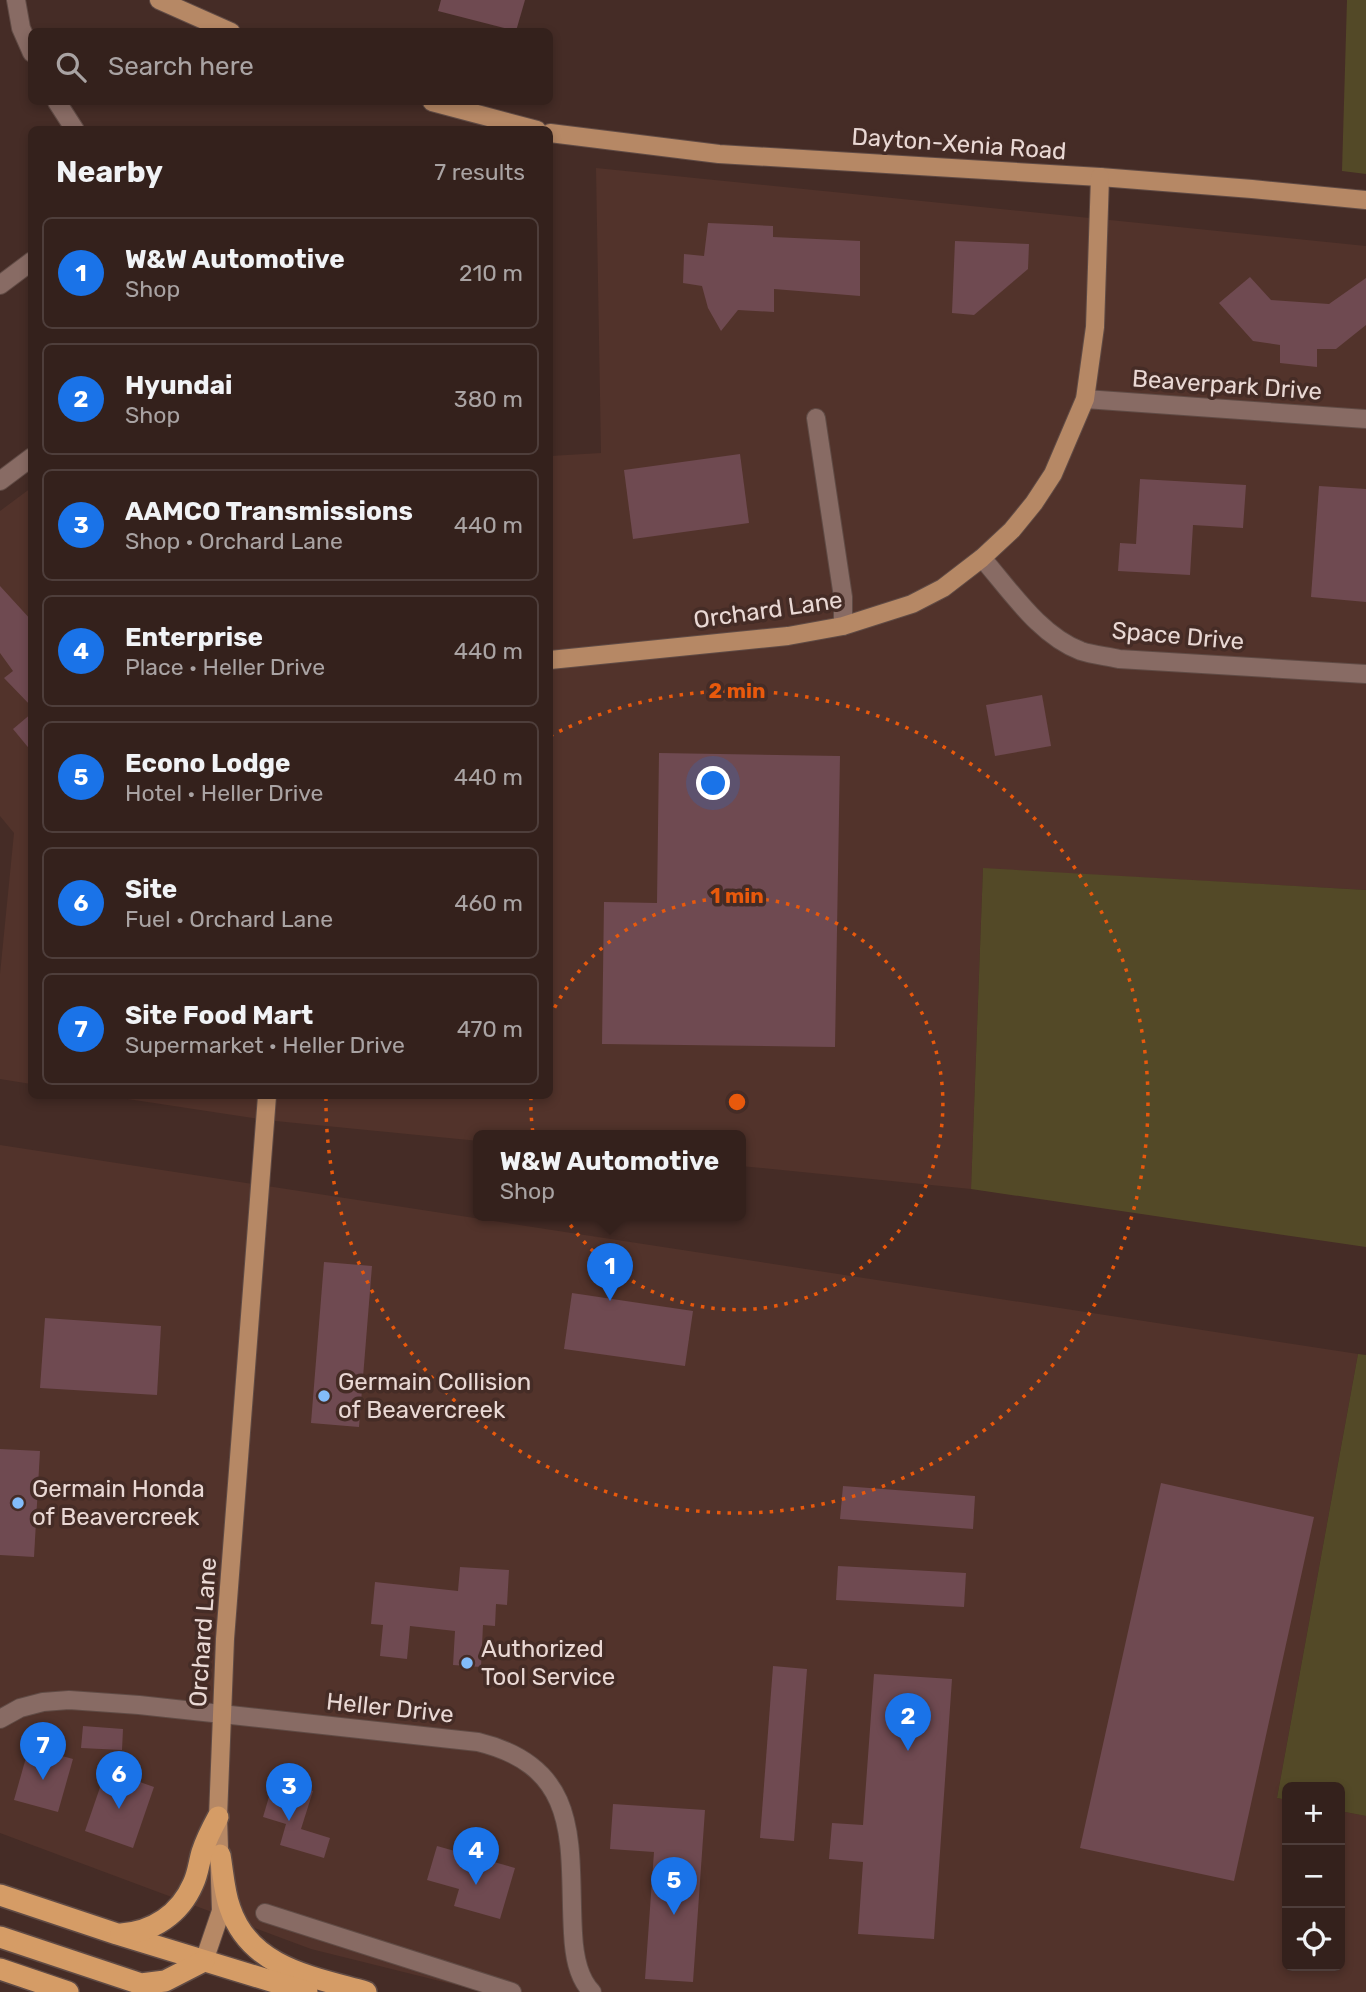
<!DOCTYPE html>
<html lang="en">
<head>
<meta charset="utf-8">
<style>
	body { margin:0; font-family:Rubik,sans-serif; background:#3c2925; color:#f1f3f6 }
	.controls { position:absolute; right:21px; bottom:21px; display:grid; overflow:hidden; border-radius:10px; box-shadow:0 4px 10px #0003 }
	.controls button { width:63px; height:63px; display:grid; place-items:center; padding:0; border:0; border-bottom:2px solid #4e3e3b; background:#34211c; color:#f1f3f6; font:35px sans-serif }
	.you { position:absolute; left:714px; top:784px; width:24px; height:24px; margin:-18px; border:5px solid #fff; border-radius:50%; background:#1a73e8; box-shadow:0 0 0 10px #1a73e833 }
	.badge { display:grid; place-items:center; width:46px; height:46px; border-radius:50%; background:#1a73e8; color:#fff; font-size:23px; font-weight:700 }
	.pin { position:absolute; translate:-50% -58px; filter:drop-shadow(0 2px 4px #0008) }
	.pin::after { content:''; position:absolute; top:37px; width:24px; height:21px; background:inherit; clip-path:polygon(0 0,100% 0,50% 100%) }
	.popup { position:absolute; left:473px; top:1130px; width:273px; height:91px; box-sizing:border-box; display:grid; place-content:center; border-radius:10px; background:#34211c; filter:drop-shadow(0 2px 5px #0005); font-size:23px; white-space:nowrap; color:#a9a3a3 }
	.popup b { font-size:26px; color:#f1f3f6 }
	.popup::after { content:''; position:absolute; left:50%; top:100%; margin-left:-14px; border:14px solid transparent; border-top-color:#34211c }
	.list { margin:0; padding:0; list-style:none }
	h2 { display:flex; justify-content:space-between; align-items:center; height:91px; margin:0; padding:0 28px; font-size:30px }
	h2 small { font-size:23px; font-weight:400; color:#a9a3a3 }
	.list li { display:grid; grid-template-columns:46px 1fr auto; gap:21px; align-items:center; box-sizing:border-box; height:112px; margin:0 14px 14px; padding:0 14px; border:2px solid #4e3e3b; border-radius:10px }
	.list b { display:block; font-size:26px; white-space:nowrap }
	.list p { margin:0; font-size:23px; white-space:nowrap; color:#a9a3a3 }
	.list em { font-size:23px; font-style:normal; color:#a9a3a3 }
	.icon { flex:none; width:38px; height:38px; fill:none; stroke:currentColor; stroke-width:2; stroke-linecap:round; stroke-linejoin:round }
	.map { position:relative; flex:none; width:1366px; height:1992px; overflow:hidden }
	.search { position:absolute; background:#34211c; box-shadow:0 4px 10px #0003; left:28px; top:28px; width:525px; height:77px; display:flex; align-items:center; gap:18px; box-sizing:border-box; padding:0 24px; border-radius:10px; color:#a9a3a3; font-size:26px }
	.panel { position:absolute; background:#34211c; box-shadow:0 4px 10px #0003; left:28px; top:126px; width:525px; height:973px; border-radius:10px }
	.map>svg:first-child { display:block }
	.built { fill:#52332b }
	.green { fill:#534927 }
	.building { fill:#6f4a51 }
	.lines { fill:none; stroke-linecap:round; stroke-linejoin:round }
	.minor-casing { stroke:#604b45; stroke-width:20 }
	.major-casing { stroke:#604b45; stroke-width:20 }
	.highway-casing { stroke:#604b45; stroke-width:24 }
	.minor { stroke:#886b64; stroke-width:18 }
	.major { stroke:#b68865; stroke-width:18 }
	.highway { stroke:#d59c66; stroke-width:21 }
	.ring { fill:none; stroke:#e8590c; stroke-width:3.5; stroke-dasharray:3.5 7 }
	.poi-dot { fill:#82bcfa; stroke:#452c26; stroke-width:2.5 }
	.labels { text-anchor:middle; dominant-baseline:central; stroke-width:7; stroke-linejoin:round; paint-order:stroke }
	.street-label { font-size:24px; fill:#e9d8d4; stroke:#452c26 }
	.poi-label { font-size:24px; fill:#e9d8d4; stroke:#452c26; text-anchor:start }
	.centre { fill:#e8590c; stroke:#452c26; stroke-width:3.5 }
	.ring-label { font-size:21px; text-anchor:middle; font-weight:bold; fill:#e8590c; stroke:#452c26; stroke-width:7; stroke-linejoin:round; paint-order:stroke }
</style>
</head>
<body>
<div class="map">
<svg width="1366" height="1992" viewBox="0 0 1366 1992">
	<rect width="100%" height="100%" fill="#452c26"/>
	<g class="built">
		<path d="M 596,168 L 1366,246 L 1366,890 L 983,869 L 971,1189 L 741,1166 L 741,1135 L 479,1135 L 479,1141 L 265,1120 L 108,1096 L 550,1096 L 550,456 L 601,453 Z"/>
		<path d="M 31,488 L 31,1084 L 0,1079 L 0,974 L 14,833 L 0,816 L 0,511 Z"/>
		<path d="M 0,1145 L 1358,1354 L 1277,1798 L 1287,1800 L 1287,1966 L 1340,1966 L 1340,1811 L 1366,1816 L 1366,1992 L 484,1992 L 311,1949 L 0,1833 Z"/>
	</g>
	<g class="green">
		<path d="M 1347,0 L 1366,0 L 1366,174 L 1342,171 Z"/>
		<path d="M 983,868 L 1366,890 L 1366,1247 L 971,1189 Z"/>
		<path d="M 1358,1354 L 1366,1355 L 1366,1816 L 1340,1811 L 1340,1787 L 1287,1787 L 1287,1800 L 1277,1798 Z"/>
	</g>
	<g class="building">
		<path d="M 441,0 L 525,0 L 516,31 L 438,11 Z"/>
		<path d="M 708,223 L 773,226 L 773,237 L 860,241 L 860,296 L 774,289 L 774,312 L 738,310 L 721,331 L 708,308 L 702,286 L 683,283 L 684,254 L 704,256 Z"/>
		<path d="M 955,241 L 1029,244 L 1028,269 L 974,315 L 952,313 Z"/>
		<path d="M 1250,277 L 1271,300 L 1329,304 L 1366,278 L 1366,325 L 1336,349 L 1317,349 L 1317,367 L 1280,363 L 1280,345 L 1253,341 L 1219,303 Z"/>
		<path d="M 740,454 L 749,523 L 633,539 L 624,470 Z"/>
		<path d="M 1140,479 L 1246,485 L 1243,528 L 1193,525 L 1190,575 L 1118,571 L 1120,543 L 1136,544 Z"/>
		<path d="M 1319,486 L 1366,489 L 1366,602 L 1311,597 Z"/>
		<path d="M 0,586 L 32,621 L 32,707 L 4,678 L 13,671 L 0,653 Z"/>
		<path d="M 1042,695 L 1051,746 L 995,756 L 986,705 Z"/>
		<path d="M 32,713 L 32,752 L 13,729 Z"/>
		<path d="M 659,753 L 840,756 L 835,1047 L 602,1044 L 604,902 L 657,903 Z"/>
		<path d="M 324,1262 L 372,1266 L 359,1427 L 311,1423 Z"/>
		<path d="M 572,1293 L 693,1311 L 685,1366 L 564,1349 Z"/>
		<path d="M 45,1318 L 161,1326 L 157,1395 L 40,1388 Z"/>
		<path d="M 0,1449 L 40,1451 L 34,1557 L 0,1555 Z"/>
		<path d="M 1161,1483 L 1314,1517 L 1234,1881 L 1080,1848 Z"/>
		<path d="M 843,1486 L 975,1496 L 973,1529 L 840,1519 Z"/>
		<path d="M 838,1566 L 966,1573 L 964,1607 L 836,1600 Z"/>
		<path d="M 460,1567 L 509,1570 L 507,1605 L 496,1604 L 495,1626 L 483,1625 L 481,1667 L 453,1665 L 455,1631 L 410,1626 L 407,1659 L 380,1656 L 383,1625 L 371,1624 L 375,1582 L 458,1591 Z"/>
		<path d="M 773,1666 L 807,1669 L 794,1841 L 760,1838 Z"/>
		<path d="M 874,1674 L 952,1679 L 934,1939 L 858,1934 L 863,1862 L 829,1859 L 832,1823 L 863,1825 Z"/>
		<path d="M 83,1726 L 123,1729 L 122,1750 L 81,1748 Z"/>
		<path d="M 29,1747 L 73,1759 L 58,1812 L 14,1800 Z"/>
		<path d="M 106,1770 L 154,1787 L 133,1848 L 85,1831 Z"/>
		<path d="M 274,1780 L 313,1791 L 301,1829 L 330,1838 L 324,1858 L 280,1845 L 286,1824 L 263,1817 Z"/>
		<path d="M 613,1804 L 705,1810 L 693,1982 L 645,1979 L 654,1852 L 610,1849 Z"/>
		<path d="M 437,1846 L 515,1868 L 500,1919 L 454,1906 L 459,1889 L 427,1880 Z"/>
	</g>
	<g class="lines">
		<defs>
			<g id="minor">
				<path d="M 16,0 L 21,28 L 32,53"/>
				<path d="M 57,102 L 75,130"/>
				<path d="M 0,285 L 32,261"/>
				<path d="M 1085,399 L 1366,419"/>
				<path d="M 816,418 L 843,597 L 843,626"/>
				<path d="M 0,481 L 32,457"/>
				<path d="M 982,558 C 1010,590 1040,636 1081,651 C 1093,655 1106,656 1119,659 L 1366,674"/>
				<path d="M 0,1719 L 20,1708 L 43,1702 L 69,1700 L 139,1705 L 478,1742 C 585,1768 568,1848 573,1933 C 574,1953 577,1977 592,1992"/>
				<path d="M 265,1913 L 512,1992"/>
			</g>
			<g id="major">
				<path d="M 159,0 L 231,32"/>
				<path d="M 432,102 L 537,130"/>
				<path d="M 550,133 L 719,154 L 1100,177 L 1252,189 L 1366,200"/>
				<path d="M 550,660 L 788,636 L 843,626 L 912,604 L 943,588 L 982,558 L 1012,530 L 1034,503 L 1053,474 L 1085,399 L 1095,327 L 1100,177"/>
				<path d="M 204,1961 L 221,1911 L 218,1817 L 225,1639 L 267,1096"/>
			</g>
			<g id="highway">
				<path d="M 220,1855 C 223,1872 224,1892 230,1908 C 250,1968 313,1977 366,1992"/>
				<path d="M 0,1895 L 117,1934 L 307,1992"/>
				<path d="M 121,1934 C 153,1932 180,1914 193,1884 C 198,1874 199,1862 202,1852 C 206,1840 212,1828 218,1817"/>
				<path d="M 0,1937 L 141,1984 L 165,1981 L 204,1961"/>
				<path d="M 0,1969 L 68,1992"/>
			</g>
		</defs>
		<use href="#minor" class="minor-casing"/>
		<use href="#major" class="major-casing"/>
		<use href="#highway" class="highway-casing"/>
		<use href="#minor" class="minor"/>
		<use href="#major" class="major"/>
		<use href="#highway" class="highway"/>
	</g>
	<g class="ring">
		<path d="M550 1017A206 206 0 1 1 531 1097"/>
		<path d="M550 736A411 411 0 1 1 326 1098"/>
	</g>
	<g class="poi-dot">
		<circle cx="324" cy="1396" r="7"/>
		<circle cx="18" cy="1503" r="7"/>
		<circle cx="467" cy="1663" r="7"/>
	</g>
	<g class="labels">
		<g class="street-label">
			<text transform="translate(959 144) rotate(4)">Dayton-Xenia Road</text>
			<text transform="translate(1227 385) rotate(4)">Beaverpark Drive</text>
			<text transform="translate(768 610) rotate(-8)">Orchard Lane</text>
			<text transform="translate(1178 636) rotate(5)">Space Drive</text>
			<text transform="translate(203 1632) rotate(-86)">Orchard Lane</text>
			<text transform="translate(390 1708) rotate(6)">Heller Drive</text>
		</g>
		<g class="poi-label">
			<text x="338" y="1382">Germain Collision<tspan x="338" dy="28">of Beavercreek</tspan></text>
			<text x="32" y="1489">Germain Honda<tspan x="32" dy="28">of Beavercreek</tspan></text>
			<text x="481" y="1649">Authorized<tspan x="481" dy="28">Tool Service</tspan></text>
		</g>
	</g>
	<circle cx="737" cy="1102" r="10" class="centre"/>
	<g class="ring-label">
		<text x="737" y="698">2 min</text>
		<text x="737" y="903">1 min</text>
	</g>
</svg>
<div class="controls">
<button>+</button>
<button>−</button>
<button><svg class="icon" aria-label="locate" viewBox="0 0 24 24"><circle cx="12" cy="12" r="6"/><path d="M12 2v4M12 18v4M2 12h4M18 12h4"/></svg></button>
</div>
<div class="you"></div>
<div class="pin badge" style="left:610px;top:1301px">1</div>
<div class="popup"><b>W&amp;W Automotive</b>Shop</div>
<div class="pin badge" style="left:908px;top:1751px">2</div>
<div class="pin badge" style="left:289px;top:1821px">3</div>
<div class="pin badge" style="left:476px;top:1885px">4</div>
<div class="pin badge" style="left:674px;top:1915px">5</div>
<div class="pin badge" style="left:119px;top:1809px">6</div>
<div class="pin badge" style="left:43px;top:1780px">7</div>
<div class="search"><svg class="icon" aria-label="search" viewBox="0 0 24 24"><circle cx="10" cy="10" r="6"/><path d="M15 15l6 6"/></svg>Search here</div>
<section class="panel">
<h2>Nearby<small>7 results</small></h2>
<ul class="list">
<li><span class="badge">1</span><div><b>W&amp;W Automotive</b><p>Shop</p></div><em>210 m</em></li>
<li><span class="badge">2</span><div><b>Hyundai</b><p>Shop</p></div><em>380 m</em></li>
<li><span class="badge">3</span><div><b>AAMCO Transmissions</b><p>Shop · Orchard Lane</p></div><em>440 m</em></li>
<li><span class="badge">4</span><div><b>Enterprise</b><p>Place · Heller Drive</p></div><em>440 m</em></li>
<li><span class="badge">5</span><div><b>Econo Lodge</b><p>Hotel · Heller Drive</p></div><em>440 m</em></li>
<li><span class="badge">6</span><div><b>Site</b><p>Fuel · Orchard Lane</p></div><em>460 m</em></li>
<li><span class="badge">7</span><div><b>Site Food Mart</b><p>Supermarket · Heller Drive</p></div><em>470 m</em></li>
</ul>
</section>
</div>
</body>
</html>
